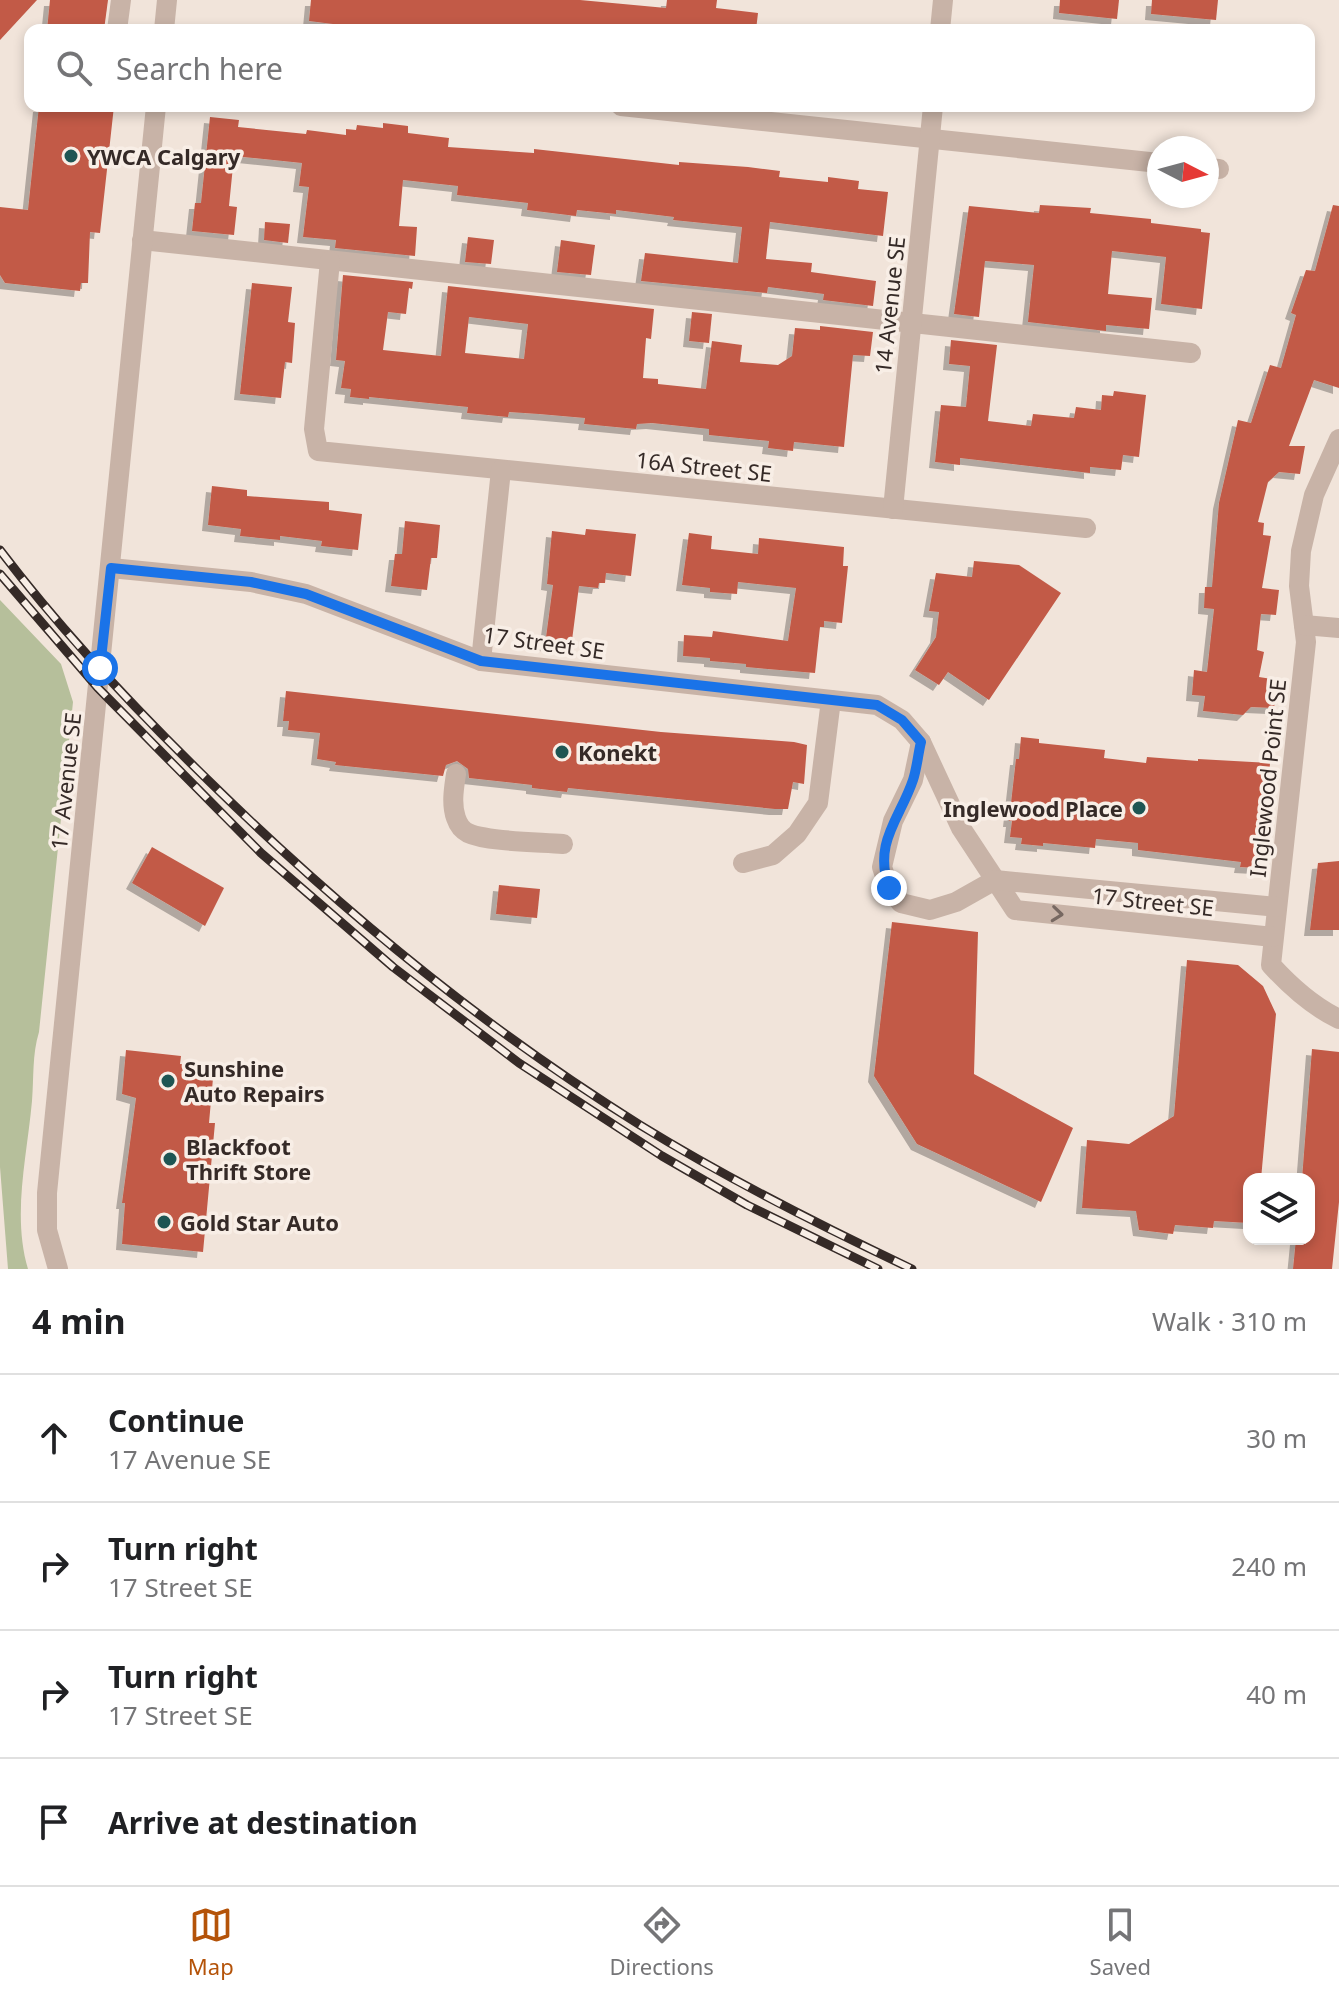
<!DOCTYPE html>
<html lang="en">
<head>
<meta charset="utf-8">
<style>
	body { margin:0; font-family:"Noto Sans",sans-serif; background:#f2f2f2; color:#202124 }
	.controls { position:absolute; right:24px; bottom:24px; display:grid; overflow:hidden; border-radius:16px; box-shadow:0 4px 12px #0003 }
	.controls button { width:72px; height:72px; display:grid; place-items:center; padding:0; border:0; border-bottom:2px solid #e0e0e0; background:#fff; color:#202124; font:40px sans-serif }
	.compass { position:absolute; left:1147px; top:136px; width:72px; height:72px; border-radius:50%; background:#fff; box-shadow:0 4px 12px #0003; rotate:96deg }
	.stop { position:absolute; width:24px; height:24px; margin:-18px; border:6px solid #1a73e8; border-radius:50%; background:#fff }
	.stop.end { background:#1a73e8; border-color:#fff; box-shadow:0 2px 8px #0008 }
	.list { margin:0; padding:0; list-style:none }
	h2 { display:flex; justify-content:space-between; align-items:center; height:104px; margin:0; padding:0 32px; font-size:34px }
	h2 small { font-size:26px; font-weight:400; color:#757577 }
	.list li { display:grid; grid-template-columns:52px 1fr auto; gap:24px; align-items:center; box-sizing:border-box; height:128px; padding:0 32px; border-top:2px solid #e0e0e0 }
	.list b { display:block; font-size:30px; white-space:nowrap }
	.list p { margin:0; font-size:26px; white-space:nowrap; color:#757577 }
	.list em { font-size:26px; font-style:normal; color:#757577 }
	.icon { flex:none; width:44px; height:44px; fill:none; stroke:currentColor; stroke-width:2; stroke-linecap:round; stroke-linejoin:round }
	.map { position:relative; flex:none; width:1339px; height:1269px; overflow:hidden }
	.search { position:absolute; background:#fff; box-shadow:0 4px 12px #0003; left:24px; right:24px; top:24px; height:88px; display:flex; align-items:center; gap:20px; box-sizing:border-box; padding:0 28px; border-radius:16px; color:#757577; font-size:30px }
	.sheet { height:616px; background:#fff }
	nav { display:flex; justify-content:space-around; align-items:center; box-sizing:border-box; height:112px; border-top:2px solid #e0e0e0; background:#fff; font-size:22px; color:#757577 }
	nav a { display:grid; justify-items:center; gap:4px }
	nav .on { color:#b45309 }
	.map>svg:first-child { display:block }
	.green { fill:#b6bf9b }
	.building { fill:#c25a47; fill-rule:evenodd; filter:url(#shadow) }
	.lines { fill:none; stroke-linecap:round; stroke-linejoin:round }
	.minor { stroke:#c8b3a7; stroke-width:20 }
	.rail-casing { stroke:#352a27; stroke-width:9 }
	.rail { stroke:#f8eee6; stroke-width:6; stroke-dasharray:18; stroke-linecap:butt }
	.oneway { stroke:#776861 }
	.route { stroke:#1a73e8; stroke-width:10 }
	.poi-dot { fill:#1e5553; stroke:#f8eee6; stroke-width:3 }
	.labels { text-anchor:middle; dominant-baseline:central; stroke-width:7; stroke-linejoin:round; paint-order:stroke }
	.poi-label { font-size:22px; font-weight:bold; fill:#352a27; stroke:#f8eee6; text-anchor:start }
	.street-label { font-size:22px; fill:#352a27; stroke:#f8eee6 }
</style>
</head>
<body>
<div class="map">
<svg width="1339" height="1269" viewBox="0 0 1339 1269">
	<defs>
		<filter id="shadow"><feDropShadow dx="-6" dy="6" stdDeviation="0" flood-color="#0004"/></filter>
	</defs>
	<rect width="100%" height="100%" fill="#f1e4da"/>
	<path class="green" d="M 0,600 L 61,664 L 73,702 L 39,1032 C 32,1055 34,1077 32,1101 C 27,1157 12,1215 28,1269 L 8,1269 L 0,1167 Z"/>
	<g class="building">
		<path d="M 0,0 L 37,0 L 0,40 Z"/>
		<path d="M 50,0 L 108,0 L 104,30 L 47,30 Z"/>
		<path d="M 311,0 L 580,0 L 666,8 L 667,0 L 717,0 L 716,8 L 758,13 L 756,30 L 381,30 L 309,21 Z"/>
		<path d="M 1060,0 L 1119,0 L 1117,19 L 1059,13 Z"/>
		<path d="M 1152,0 L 1218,0 L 1216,20 L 1151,14 Z"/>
		<path d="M 39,106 L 114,106 L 100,233 L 90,232 L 88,283 L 81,283 L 80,291 L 5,283 L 0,275 L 0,207 L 28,210 Z"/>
		<path d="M 210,117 L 239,120 L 238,127 L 306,134 L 307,130 L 346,135 L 346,129 L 356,130 L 357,125 L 383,128 L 383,123 L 408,126 L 408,133 L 449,138 L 448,147 L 534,153 L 534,149 L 679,165 L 679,162 L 748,167 L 780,171 L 779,177 L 828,182 L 828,177 L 859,181 L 858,189 L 888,192 L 883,236 L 770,222 L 766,259 L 812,263 L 811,272 L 876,281 L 873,306 L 823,300 L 824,294 L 768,287 L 767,293 L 641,281 L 645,253 L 738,263 L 742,227 L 673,220 L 674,217 L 616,210 L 616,214 L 577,210 L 576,216 L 527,210 L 528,203 L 457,195 L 458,186 L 403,180 L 399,226 L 417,227 L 415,256 L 335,248 L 336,240 L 303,237 L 309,187 L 299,186 L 302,163 L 234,156 L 229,206 L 237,207 L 234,235 L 192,231 L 195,203 L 201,203 Z"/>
		<path d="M 1040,205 L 1091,208 L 1090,213 L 1151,219 L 1151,223 L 1201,229 L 1201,232 L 1210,233 L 1202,309 L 1161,304 L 1166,257 L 1112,251 L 1108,294 L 1152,298 L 1149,329 L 1106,325 L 1106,331 L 1028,322 L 1034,265 L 985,261 L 979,317 L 954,314 L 969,206 L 1039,213 Z"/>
		<path d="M 1333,205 L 1339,206 L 1339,388 L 1314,380 L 1289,446 L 1305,446 L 1300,474 L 1279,472 L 1268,482 L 1258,522 L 1264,523 L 1263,535 L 1271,536 L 1262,588 L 1279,590 L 1276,615 L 1261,614 L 1257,650 L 1264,652 L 1259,677 L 1278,680 L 1274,708 L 1251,707 L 1243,715 L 1203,711 L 1205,696 L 1192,695 L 1194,670 L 1207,672 L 1214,609 L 1204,608 L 1205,587 L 1212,587 L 1219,503 L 1238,420 L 1251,423 L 1270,365 L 1281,368 L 1296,315 L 1291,313 L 1306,270 L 1315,271 Z"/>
		<path d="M 265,222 L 290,224 L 288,243 L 264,240 Z"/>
		<path d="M 468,237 L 494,240 L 491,264 L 465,262 Z"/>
		<path d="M 561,240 L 595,245 L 591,275 L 557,272 Z"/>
		<path d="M 343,275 L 413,282 L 412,289 L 409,288 L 406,314 L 388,312 L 383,350 L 441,356 L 448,286 L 654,309 L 651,339 L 646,338 L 643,378 L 658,379 L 658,384 L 706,389 L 712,341 L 742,345 L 740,362 L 778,365 L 792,356 L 795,328 L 820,330 L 820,326 L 873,332 L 870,356 L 853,355 L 844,447 L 794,442 L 793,451 L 768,448 L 769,441 L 709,435 L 709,429 L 652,423 L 637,424 L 636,429 L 584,424 L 585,418 L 539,414 L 509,412 L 508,417 L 467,413 L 468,407 L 369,397 L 369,399 L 350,397 L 351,389 L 341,388 L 345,361 L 336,360 ZM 469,317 L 528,324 L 524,359 L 465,353 Z"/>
		<path d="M 252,283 L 292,287 L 288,322 L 295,323 L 292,363 L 285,362 L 281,398 L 240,394 Z"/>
		<path d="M 692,312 L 712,314 L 709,343 L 689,341 Z"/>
		<path d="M 951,340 L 997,345 L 988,421 L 1031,426 L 1033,414 L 1074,418 L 1076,407 L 1101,410 L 1102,395 L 1113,396 L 1114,391 L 1146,395 L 1139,457 L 1123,455 L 1121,470 L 1090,467 L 1090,473 L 960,458 L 960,465 L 935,462 L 941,405 L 966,407 L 970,366 L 949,364 Z"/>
		<path d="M 212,486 L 247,490 L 247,496 L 329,502 L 329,510 L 362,514 L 358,550 L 321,546 L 322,541 L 280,536 L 280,540 L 240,536 L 241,529 L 208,525 Z"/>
		<path d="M 405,521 L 440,525 L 437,558 L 431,558 L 427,590 L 391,586 L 395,554 L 402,554 Z"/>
		<path d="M 586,529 L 636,534 L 631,576 L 606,573 L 605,583 L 599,583 L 598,588 L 579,586 L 571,648 L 545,645 L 553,585 L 547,584 L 552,531 L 585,535 Z"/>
		<path d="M 689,533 L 712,536 L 711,549 L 758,554 L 759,538 L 844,547 L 843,566 L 848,566 L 842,623 L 824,621 L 824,627 L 820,627 L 815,673 L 746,667 L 746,664 L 710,661 L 710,658 L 683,656 L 684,635 L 712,637 L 713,631 L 788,641 L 796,588 L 738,582 L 737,594 L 710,592 L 710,588 L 682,585 Z"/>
		<path d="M 974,561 L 1019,565 L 1061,593 L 989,700 L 948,672 L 939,685 L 915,670 L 936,637 L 939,612 L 929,611 L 936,573 L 972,577 Z"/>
		<path d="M 286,691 L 661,732 L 794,742 L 807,745 L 804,784 L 793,782 L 788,809 L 775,809 L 568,788 L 567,792 L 532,788 L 532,785 L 469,778 L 468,769 L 457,761 L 446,765 L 443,776 L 335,765 L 336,762 L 317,759 L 320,733 L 288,730 L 289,721 L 283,721 Z"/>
		<path d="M 1021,737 L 1039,739 L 1039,743 L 1105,750 L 1104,758 L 1146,763 L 1147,757 L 1198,761 L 1198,759 L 1270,763 L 1264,847 L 1261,847 L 1259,868 L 1240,867 L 1241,862 L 1138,850 L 1138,843 L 1096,839 L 1095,848 L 1043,843 L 1043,846 L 1021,844 L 1022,838 L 1010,837 L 1012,821 L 1009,821 L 1016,759 L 1019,759 Z"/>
		<path d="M 152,847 L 224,888 L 205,926 L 132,883 Z"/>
		<path d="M 1339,861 L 1339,930 L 1310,930 L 1318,863 Z"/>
		<path d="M 499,885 L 540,889 L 537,918 L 496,914 Z"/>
		<path d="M 892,922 L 978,932 L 974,1074 L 1073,1128 L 1041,1202 L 917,1144 L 874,1076 Z"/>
		<path d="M 1187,960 L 1238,965 L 1263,986 L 1276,1014 L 1261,1179 L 1249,1179 L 1249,1223 L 1214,1221 L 1213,1228 L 1175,1225 L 1173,1234 L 1139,1230 L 1136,1211 L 1082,1208 L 1087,1140 L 1129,1144 L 1174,1116 Z"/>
		<path d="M 1312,1049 L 1339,1052 L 1339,1202 L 1332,1269 L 1293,1269 L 1296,1239 L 1309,1239 L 1309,1179 L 1302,1179 Z"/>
		<path d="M 126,1050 L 181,1056 L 180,1064 L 214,1067 L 209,1123 L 215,1123 L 203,1252 L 122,1244 L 125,1203 L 122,1203 L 136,1098 L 122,1094 Z"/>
	</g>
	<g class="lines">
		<g class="minor">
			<path d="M 117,30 L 121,0"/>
			<path d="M 164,30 L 167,0"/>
			<path d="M 940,30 L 943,0"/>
			<path d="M 621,106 L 1159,163"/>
			<path d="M 1207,168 L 1219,169"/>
			<path d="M 142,240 L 1191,353"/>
			<path d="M 330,261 L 314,429 L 318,451 L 1086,528"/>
			<path d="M 1339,439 L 1314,495 L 1301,551 L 1299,586 L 1306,642 L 1271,965 C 1291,987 1312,1006 1339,1019"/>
			<path d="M 893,509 L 933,106"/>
			<path d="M 111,568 L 251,582 L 306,594 L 481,661 L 877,705 L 902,720 L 921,742 L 961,828 L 1015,910 L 1273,937"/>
			<path d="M 1304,625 L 1339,628"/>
			<path d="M 481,661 L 501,470"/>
			<path d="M 921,742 L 913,780 L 893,821 L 882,867 L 889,888 L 901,903 L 930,910 L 956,902 L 995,880 L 1277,907"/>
			<path d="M 456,774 C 454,788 451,804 456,818 C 458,824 462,830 468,833 C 487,842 540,842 563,844"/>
			<path d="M 743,863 L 773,855 L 797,834 L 818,803 L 831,700"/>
			<path d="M 58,1269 L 47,1230 L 47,1193 L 156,106"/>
		</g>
		<defs>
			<g id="rail">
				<path d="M 0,550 C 63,633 136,710 211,783 C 342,911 484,1028 640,1125 C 728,1179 819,1225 912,1269"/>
				<path d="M 0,574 L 98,688 L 261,853 L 393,967 L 519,1063 L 662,1156 L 747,1205 L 878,1269"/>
			</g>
		</defs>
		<use href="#rail" class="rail-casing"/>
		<use href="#rail" class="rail"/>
	</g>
	<defs><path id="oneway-chevron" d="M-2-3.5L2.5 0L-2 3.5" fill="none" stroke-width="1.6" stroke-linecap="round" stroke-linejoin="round" transform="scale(2)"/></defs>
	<use class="oneway" href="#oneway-chevron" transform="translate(1057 914) rotate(6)"/>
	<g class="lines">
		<path class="route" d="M 100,668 L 111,568 L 251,582 L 306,594 L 481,661 L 877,705 L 902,720 L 921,742 C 918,754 917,768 913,780 C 900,819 873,842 889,888"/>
	</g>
	<g class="poi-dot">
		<circle cx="71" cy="156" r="8"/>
		<circle cx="562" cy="752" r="8"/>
		<circle cx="1139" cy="808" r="8"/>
		<circle cx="168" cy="1081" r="8"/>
		<circle cx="170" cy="1159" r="8"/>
		<circle cx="164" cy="1222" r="8"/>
	</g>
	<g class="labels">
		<g class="poi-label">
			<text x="87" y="156">YWCA Calgary</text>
			<text x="578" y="752">Konekt</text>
			<text x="1123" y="808" text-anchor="end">Inglewood Place</text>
			<text x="184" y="1068">Sunshine<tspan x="184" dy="25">Auto Repairs</tspan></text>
			<text x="186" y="1146">Blackfoot<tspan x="186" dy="25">Thrift Store</tspan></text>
			<text x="180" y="1222">Gold Star Auto</text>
		</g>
		<g class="street-label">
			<text transform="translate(889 305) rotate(-84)">14 Avenue SE</text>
			<text transform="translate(704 466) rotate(6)">16A Street SE</text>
			<text transform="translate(544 642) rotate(8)">17 Street SE</text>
			<text transform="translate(1267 778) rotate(-84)">Inglewood Point SE</text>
			<text transform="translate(65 781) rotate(-84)">17 Avenue SE</text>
			<text transform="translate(1153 901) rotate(6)">17 Street SE</text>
		</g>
	</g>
</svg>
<div class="controls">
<button><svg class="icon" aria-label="layers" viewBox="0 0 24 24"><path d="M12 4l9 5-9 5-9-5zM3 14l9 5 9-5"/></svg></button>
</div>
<svg class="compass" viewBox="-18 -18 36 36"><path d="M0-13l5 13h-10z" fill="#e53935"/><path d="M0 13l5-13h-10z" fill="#757577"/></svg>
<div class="stop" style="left:100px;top:668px"></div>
<div class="stop end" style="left:889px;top:888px"></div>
<div class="search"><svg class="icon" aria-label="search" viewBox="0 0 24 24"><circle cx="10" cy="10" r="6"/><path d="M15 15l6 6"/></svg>Search here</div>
</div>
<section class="sheet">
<h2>4 min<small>Walk · 310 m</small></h2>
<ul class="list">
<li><svg class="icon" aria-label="ahead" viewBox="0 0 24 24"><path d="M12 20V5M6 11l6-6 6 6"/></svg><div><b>Continue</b><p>17 Avenue SE</p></div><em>30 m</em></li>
<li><svg class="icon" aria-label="right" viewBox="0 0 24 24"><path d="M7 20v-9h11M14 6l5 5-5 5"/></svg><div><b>Turn right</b><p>17 Street SE</p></div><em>240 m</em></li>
<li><svg class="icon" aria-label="right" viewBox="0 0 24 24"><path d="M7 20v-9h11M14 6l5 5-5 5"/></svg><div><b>Turn right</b><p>17 Street SE</p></div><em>40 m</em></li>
<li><svg class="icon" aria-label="arrive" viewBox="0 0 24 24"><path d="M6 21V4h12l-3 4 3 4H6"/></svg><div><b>Arrive at destination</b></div></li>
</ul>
</section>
<nav>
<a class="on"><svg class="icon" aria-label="map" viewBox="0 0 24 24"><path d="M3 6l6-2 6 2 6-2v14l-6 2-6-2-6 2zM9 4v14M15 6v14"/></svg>Map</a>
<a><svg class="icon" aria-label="directions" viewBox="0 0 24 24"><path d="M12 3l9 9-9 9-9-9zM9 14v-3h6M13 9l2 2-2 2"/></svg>Directions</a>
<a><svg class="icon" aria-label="saved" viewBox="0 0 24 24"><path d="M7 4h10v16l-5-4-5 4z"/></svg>Saved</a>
</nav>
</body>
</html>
